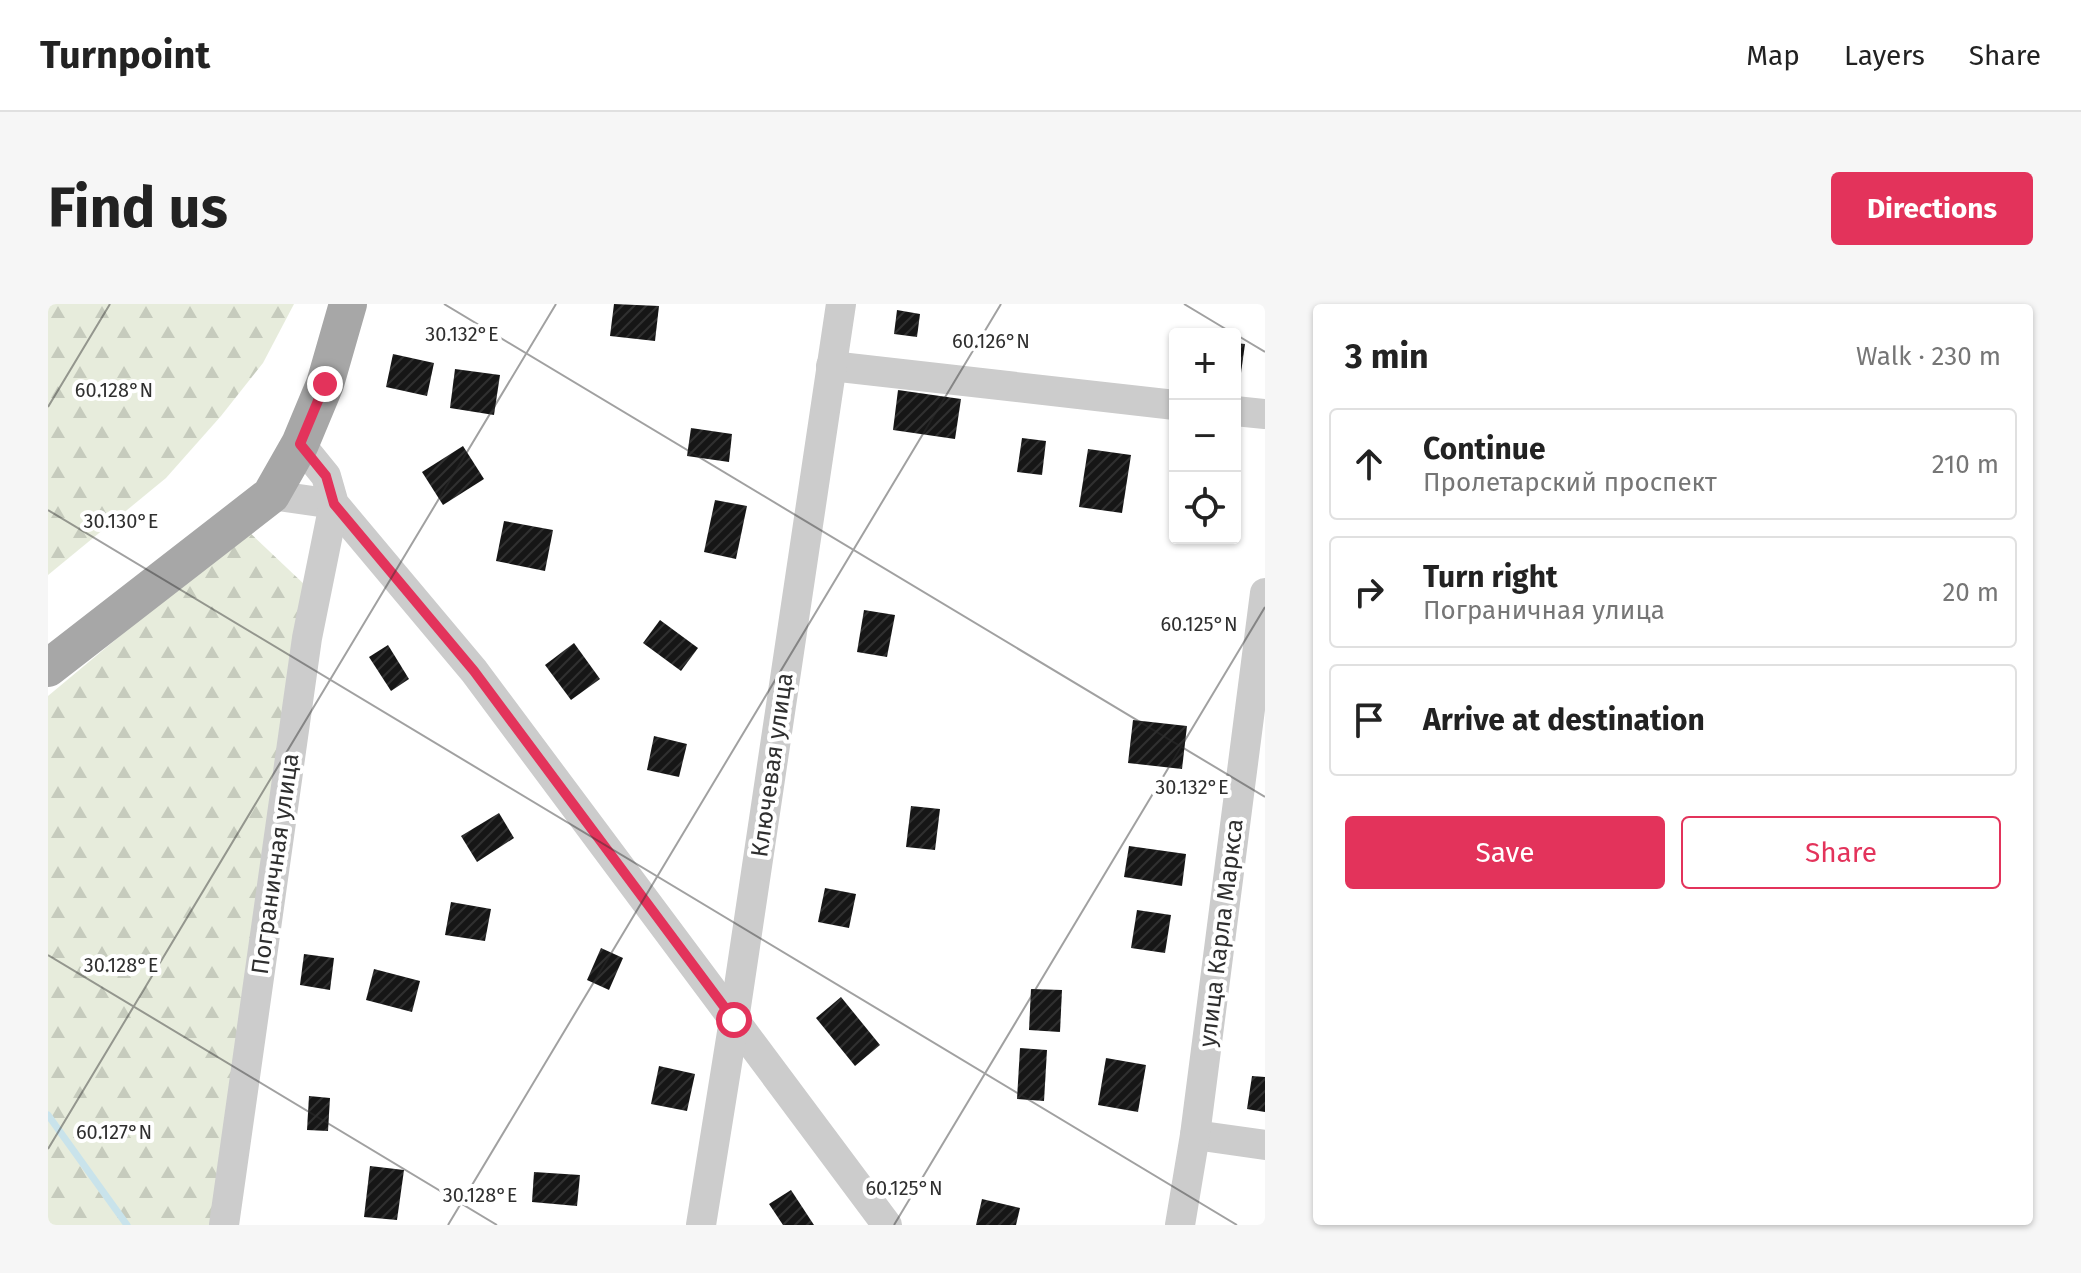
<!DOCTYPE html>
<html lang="en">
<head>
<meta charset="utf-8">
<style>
	body { margin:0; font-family:"Fira Sans",sans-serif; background:#f6f6f6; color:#222 }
	.controls { position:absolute; right:24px; top:24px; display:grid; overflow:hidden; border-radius:8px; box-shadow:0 2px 6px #0004 }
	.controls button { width:72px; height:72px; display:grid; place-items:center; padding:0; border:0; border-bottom:2px solid #e0e0e0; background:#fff; color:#222; font:40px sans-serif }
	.stop { position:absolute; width:24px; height:24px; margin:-18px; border:6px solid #e3335b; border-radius:50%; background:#fff }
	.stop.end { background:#e3335b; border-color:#fff; box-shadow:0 2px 8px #0008 }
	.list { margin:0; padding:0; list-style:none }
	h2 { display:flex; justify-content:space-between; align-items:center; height:104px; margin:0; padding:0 32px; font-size:34px }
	h2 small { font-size:26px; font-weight:400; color:#767676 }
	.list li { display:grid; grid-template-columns:52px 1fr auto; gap:24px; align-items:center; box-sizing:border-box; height:112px; margin:0 16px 16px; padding:0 16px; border:2px solid #e0e0e0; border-radius:8px }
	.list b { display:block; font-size:30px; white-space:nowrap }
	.list p { margin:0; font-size:26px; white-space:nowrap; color:#767676 }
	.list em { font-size:26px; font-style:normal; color:#767676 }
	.actions { display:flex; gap:16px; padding:24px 32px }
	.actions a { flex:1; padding:18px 0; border:2px solid #e3335b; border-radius:8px; text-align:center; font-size:28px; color:#e3335b }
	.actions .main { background:#e3335b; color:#fff }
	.icon { flex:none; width:44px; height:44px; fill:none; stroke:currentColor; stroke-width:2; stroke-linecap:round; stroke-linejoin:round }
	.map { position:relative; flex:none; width:1217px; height:921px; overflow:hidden; border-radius:8px }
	header { display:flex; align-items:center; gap:48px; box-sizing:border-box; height:112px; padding:0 40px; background:#fff; border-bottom:2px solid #e0e0e0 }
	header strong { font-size:38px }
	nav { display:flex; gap:44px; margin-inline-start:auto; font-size:28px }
	.intro { display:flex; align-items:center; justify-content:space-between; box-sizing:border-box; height:192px; padding:0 48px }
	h1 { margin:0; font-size:56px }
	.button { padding:20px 36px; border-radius:8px; background:#e3335b; color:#fff; font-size:28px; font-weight:700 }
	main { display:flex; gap:48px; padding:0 48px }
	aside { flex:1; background:#fff; border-radius:8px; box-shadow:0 2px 6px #0004 }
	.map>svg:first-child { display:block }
	.forest { fill:url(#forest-firs) }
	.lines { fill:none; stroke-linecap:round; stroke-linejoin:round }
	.stream { stroke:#c9e3eb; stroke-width:7 }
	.building { fill:url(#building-hatch) }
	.minor { stroke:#ccc; stroke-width:30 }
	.major { stroke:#a7a7a7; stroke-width:38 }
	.route { stroke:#e3335b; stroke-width:10 }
	.ticks { fill:none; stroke:#2f2f2f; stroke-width:2; stroke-opacity:0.45 }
	.labels { text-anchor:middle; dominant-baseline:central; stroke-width:8; stroke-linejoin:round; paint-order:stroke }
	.street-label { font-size:24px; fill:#2f2f2f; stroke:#fff }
	.ticks-label { font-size:20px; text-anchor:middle; fill:#2f2f2f; stroke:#fff; stroke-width:8; stroke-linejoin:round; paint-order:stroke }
</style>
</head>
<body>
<header>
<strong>Turnpoint</strong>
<nav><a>Map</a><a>Layers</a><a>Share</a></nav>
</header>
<div class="intro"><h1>Find us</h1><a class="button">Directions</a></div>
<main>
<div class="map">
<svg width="1217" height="921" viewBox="0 0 1217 921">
	<defs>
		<pattern id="forest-firs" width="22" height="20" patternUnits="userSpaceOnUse" patternTransform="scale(2)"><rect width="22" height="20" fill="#e7ecdc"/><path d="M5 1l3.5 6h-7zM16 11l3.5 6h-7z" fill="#c6cbbd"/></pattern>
		<pattern id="building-hatch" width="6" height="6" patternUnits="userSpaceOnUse" patternTransform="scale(2)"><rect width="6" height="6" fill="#161616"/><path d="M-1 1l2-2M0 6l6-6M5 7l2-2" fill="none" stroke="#303030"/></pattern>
	</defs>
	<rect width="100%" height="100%" fill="#fff"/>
	<g class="forest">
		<path d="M 0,0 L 246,0 L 215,59 L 173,112 L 118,174 L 0,271 Z"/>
		<path d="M 199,226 L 258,282 L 162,921 L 0,921 L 0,392 Z"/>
	</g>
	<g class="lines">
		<path class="stream" d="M 0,811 L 79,921"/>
	</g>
	<g class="building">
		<path d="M 566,0 L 611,2 L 607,37 L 562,32 Z"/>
		<path d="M 849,6 L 872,10 L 869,33 L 846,30 Z"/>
		<path d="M 1187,39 L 1197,40 L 1192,76 L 1187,75 Z"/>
		<path d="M 345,50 L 386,59 L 379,92 L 338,83 Z"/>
		<path d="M 407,65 L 452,71 L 446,111 L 402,104 Z"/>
		<path d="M 850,86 L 913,95 L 907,135 L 845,126 Z"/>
		<path d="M 643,124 L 684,130 L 681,158 L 639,152 Z"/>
		<path d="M 974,134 L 998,137 L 994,171 L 969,168 Z"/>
		<path d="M 415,142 L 436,175 L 395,201 L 374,168 Z"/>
		<path d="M 1040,145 L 1083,151 L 1074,209 L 1031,203 Z"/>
		<path d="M 667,196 L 699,202 L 688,255 L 656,248 Z"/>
		<path d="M 456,217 L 505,226 L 497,267 L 448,257 Z"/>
		<path d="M 816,306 L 847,311 L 839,353 L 809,348 Z"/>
		<path d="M 612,316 L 650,344 L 633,367 L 595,339 Z"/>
		<path d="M 526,339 L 552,375 L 523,396 L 497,361 Z"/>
		<path d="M 340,341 L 361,375 L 343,387 L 321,353 Z"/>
		<path d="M 1085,416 L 1139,422 L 1134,465 L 1080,459 Z"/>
		<path d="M 606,432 L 639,440 L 631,473 L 599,466 Z"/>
		<path d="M 863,502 L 892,505 L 887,546 L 858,543 Z"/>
		<path d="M 451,509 L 466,534 L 429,558 L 413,532 Z"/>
		<path d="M 1081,542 L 1138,550 L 1134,582 L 1076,573 Z"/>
		<path d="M 777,584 L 808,590 L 801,624 L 770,618 Z"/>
		<path d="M 403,598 L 443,605 L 437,637 L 397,631 Z"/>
		<path d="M 1089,606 L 1123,611 L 1117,649 L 1083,644 Z"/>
		<path d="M 553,644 L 575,654 L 561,686 L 539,676 Z"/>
		<path d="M 256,650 L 286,654 L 282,686 L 252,681 Z"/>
		<path d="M 326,665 L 372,677 L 364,708 L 318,696 Z"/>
		<path d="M 983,685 L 1014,686 L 1012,728 L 981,726 Z"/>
		<path d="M 793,693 L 832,741 L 807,762 L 768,714 Z"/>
		<path d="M 972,744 L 999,746 L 996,797 L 969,795 Z"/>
		<path d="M 1058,754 L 1098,761 L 1090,808 L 1050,801 Z"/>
		<path d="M 611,762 L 647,770 L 639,807 L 603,800 Z"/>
		<path d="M 1204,772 L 1217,773 L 1217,808 L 1199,805 Z"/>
		<path d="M 261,792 L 282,794 L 280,827 L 259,826 Z"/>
		<path d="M 322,862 L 356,866 L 349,916 L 316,913 Z"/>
		<path d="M 486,868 L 532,871 L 529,902 L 484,898 Z"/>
		<path d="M 743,886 L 766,921 L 735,921 L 721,900 Z"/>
		<path d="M 934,895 L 972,904 L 968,921 L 928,921 Z"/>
	</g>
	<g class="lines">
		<g class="minor">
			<path d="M 783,62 L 1127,101"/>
			<path d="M 1187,107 L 1217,110"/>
			<path d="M 252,140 L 278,172 L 286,200 L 426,367 L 839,921"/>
			<path d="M 223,191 L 286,200"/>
			<path d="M 1147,831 L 1217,841"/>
			<path d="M 176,921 L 259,334 L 286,200"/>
			<path d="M 653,921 L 686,716 L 793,0"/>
			<path d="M 1132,921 L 1147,831 L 1217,289"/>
		</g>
		<path class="major" d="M 0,364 L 223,191 L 252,140 L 277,80 L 300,0"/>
	</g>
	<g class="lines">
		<path class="route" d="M 277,80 L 252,140 L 278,172 L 286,200 L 426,367 L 686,716"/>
	</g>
	<path class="ticks" d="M 396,0 L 1217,493M 1136,0 L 1186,30M 1187,30 L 1217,48M 0,103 L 62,0M 0,206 L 1189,921M 0,651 L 449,921M 0,845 L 508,0M 400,921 L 953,0M 846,921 L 1217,303"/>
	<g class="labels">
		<g class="street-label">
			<text transform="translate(724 461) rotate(-82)">Ключевая улица</text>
			<text transform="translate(227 560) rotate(-82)">Пограничная улица</text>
			<text transform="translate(1173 629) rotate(-83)">улица Карла Маркса</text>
		</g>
	</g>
	<g class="ticks-label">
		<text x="414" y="37">30.132°E</text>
		<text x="943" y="44">60.126°N</text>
		<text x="66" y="93">60.128°N</text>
		<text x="73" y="224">30.130°E</text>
		<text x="1151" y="327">60.125°N</text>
		<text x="1144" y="490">30.132°E</text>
		<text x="73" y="668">30.128°E</text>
		<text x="66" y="835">60.127°N</text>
		<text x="856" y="891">60.125°N</text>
		<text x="432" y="898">30.128°E</text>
	</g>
</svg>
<div class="controls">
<button>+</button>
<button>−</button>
<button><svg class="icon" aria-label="locate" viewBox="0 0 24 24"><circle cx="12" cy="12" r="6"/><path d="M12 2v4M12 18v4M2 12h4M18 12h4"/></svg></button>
</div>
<div class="stop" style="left:686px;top:716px"></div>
<div class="stop end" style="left:277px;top:80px"></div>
</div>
<aside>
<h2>3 min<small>Walk · 230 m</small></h2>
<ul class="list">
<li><svg class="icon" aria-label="ahead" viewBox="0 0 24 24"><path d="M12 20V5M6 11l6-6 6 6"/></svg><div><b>Continue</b><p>Пролетарский проспект</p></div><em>210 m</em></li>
<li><svg class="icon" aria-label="right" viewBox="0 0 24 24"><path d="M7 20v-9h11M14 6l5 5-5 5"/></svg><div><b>Turn right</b><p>Пограничная улица</p></div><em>20 m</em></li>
<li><svg class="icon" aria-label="arrive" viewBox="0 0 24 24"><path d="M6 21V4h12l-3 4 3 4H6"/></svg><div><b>Arrive at destination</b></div></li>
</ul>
<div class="actions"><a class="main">Save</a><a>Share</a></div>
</aside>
</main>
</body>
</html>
